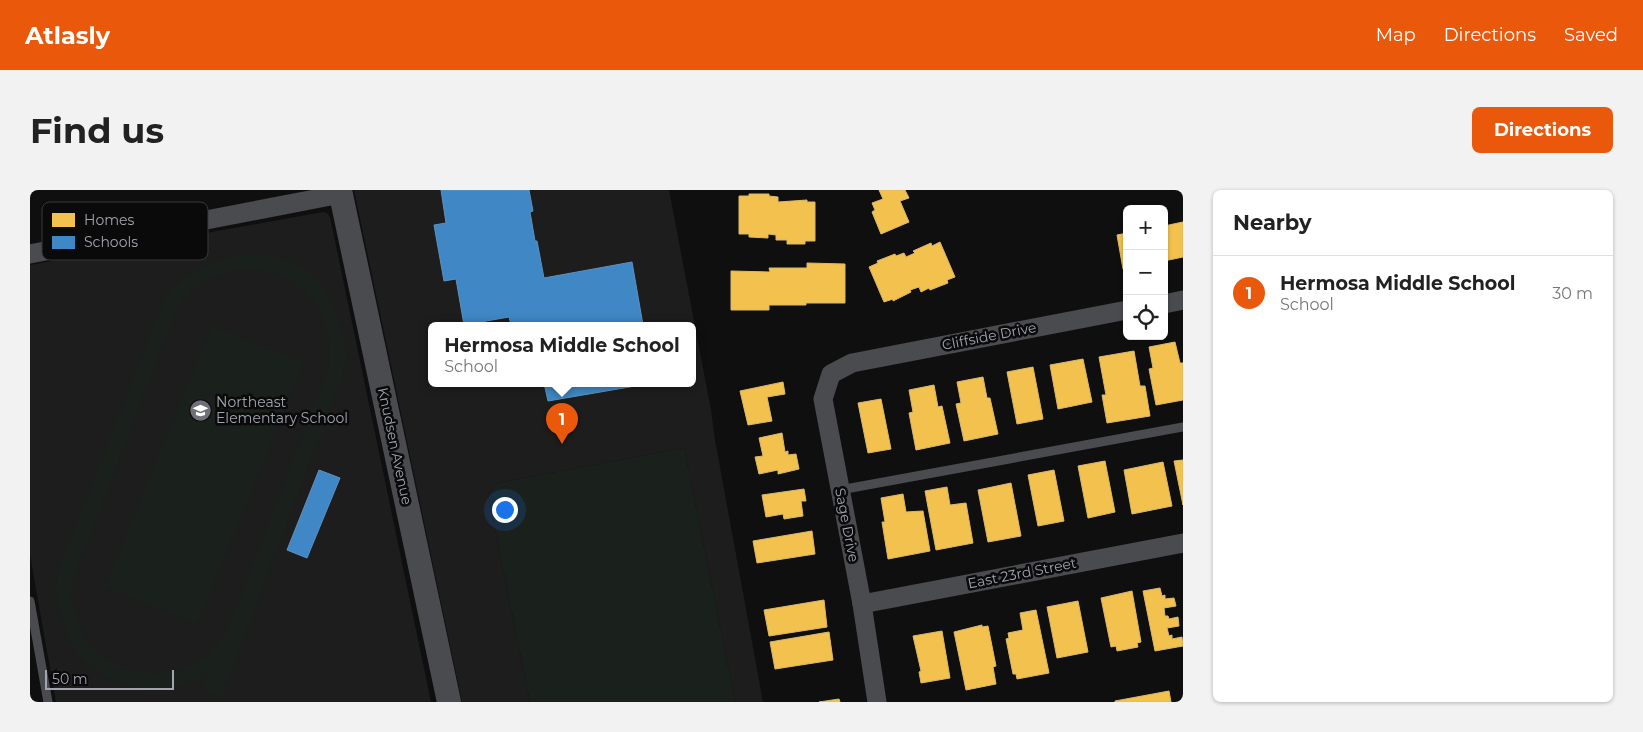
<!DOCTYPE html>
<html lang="en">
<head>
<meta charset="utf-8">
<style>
	body { margin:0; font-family:Montserrat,sans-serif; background:#f2f2f2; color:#222 }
	.controls { position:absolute; right:15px; top:15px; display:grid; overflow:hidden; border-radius:8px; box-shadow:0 1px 4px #0004 }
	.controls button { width:45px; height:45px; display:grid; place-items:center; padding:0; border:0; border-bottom:1px solid #e0e0e0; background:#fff; color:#222; font:25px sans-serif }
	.scale { position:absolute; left:15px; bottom:12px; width:129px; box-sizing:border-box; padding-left:5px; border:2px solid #a2a5b0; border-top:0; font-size:14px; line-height:18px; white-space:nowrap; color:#a2a5b0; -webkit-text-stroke:4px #0b0a0b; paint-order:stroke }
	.you { position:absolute; left:474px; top:319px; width:18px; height:18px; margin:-12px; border:4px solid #fff; border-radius:50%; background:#1a73e8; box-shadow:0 0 0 8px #1a73e833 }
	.badge { display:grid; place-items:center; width:32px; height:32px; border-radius:50%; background:#ea580c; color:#fff; font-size:16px; font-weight:700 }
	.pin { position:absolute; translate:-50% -41px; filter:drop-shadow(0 1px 2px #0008) }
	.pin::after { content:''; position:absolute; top:26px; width:18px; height:15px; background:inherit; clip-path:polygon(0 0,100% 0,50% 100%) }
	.popup { position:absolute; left:398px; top:132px; width:268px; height:65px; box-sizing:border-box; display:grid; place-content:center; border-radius:8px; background:#fff; filter:drop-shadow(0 1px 4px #0005); font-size:16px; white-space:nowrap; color:#767676 }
	.popup b { font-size:19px; color:#222 }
	.popup::after { content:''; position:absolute; left:50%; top:100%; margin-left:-10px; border:10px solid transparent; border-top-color:#fff }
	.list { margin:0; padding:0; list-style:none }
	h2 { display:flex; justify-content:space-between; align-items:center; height:65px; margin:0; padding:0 20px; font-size:21px }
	h2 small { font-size:16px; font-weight:400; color:#767676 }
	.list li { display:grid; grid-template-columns:32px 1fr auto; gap:15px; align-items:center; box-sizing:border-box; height:75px; padding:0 20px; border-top:1px solid #e0e0e0 }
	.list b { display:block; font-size:19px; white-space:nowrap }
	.list p { margin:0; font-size:16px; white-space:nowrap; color:#767676 }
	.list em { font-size:16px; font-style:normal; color:#767676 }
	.icon { flex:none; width:28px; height:28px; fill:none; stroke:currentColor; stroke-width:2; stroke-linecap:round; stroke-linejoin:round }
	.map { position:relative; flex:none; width:1153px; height:512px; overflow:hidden; border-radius:8px }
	header { display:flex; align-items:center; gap:30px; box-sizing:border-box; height:70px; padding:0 25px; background:#ea580c; color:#fff }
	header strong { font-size:24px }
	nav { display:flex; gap:28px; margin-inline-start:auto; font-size:18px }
	.intro { display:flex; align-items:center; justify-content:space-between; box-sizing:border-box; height:120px; padding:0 30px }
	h1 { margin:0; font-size:35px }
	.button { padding:12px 22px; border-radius:8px; background:#ea580c; color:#fff; font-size:18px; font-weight:700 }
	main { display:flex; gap:30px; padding:0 30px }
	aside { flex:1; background:#fff; border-radius:8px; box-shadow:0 1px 4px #0004 }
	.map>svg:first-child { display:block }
	.built { fill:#1d1d1e; fill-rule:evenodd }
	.green { fill:#1a201b; fill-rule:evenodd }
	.homes { fill:#f2c14e; stroke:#dab96b }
	.schools { fill:#3f88c5; stroke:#5d91bf }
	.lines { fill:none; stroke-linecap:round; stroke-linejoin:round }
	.service { stroke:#4a4b4f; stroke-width:9 }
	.minor { stroke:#4a4b4f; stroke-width:19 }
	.tertiary { stroke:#4a4b4f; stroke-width:24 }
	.labels { text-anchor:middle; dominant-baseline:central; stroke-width:5; stroke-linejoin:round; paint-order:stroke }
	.street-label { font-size:14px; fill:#a2a5b0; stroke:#0b0a0b }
	.poi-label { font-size:14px; fill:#a2a5b0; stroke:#0b0a0b; text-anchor:start }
	.key { fill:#0b0a0b; stroke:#38383d; stroke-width:1 }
	.key-label { font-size:14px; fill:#a2a5b0 }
</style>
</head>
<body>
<header>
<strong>Atlasly</strong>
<nav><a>Map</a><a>Directions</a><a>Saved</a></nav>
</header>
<div class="intro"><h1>Find us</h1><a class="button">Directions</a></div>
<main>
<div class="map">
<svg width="1153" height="512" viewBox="0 0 1153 512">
	<rect width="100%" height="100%" fill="#100f10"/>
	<g class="built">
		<path d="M 324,0 L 639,0 L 681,220 L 685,250 L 733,512 L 705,512 L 654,258 L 468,293 L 458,304 L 500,512 L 432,512 ZM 402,135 L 662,135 L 662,193 L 402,193 Z"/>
		<path d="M 293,22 L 297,23 L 300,27 L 401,512 L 26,512 L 0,365 L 0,75 Z"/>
	</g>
	<g class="green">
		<path d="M 225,64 L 248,67 L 268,75 L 286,89 L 299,106 L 314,147 L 317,167 L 311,189 L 191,508 L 172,500 L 178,483 C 164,490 151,497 135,500 C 105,504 68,486 48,464 C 38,452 26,415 26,399 C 26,393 28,386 29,380 L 136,105 C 167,75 182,69 225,64 ZM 210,79 C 223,80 236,80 248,85 C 276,94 295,121 299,149 C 301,159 299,170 298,180 L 203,427 C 198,438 192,451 183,460 C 146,495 85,490 55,448 C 52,443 50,436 48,430 C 45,423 41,412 41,404 C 41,397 44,389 46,382 L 138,141 C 142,131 146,119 153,110 C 165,91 190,85 210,79 Z"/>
		<path d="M 182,136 L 274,173 L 167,434 L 75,397 Z"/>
		<path d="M 654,258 L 705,512 L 500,512 L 458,304 L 468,293 Z"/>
	</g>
	<g class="homes">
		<path d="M 849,0 L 875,0 L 879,8 L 870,11 L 879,32 L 851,44 L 842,22 L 845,20 L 842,13 L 853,9 Z"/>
		<path d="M 719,4 L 739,4 L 739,6 L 748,7 L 748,12 L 777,10 L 777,12 L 785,12 L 785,51 L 775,51 L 775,54 L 757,54 L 757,50 L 746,50 L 746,45 L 738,44 L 738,48 L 719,47 L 719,44 L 709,44 L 709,6 L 719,6 Z"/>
		<path d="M 1153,32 L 1153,67 L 1134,71 L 1134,36 Z"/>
		<path d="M 1097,43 L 1097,78 L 1093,79 L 1087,45 Z"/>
		<path d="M 910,52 L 925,87 L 917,90 L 918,93 L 900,100 L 899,98 L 891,102 L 889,97 L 880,100 L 881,102 L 863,111 L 863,109 L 854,112 L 839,77 L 848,73 L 847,71 L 865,64 L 866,66 L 874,63 L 876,67 L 885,63 L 883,61 L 901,53 L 902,56 Z"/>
		<path d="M 777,73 L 815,74 L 815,113 L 776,113 L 776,115 L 739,115 L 739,120 L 701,120 L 701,81 L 740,82 L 739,78 L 777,78 Z"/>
		<path d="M 1145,152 L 1150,173 L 1153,173 L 1153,210 L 1126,215 L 1119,179 L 1123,178 L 1119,157 Z"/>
		<path d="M 1104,161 L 1110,196 L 1115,196 L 1120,226 L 1077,233 L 1072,205 L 1076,205 L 1069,167 Z"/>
		<path d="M 1053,169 L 1062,212 L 1028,219 L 1020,175 Z"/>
		<path d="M 1003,177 L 1013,229 L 987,234 L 977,182 Z"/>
		<path d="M 953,187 L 957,208 L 960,208 L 968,244 L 934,251 L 926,214 L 931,213 L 927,192 Z"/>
		<path d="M 753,192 L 755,204 L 737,207 L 742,231 L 718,235 L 710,201 Z"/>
		<path d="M 904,195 L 908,217 L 912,216 L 920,253 L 886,260 L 879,223 L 883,222 L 879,200 Z"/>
		<path d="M 851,209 L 861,259 L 838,263 L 828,213 Z"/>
		<path d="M 752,243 L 755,262 L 758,261 L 758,265 L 766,264 L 769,279 L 748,284 L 748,280 L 729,284 L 725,267 L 733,266 L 729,248 Z"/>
		<path d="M 1153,270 L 1153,315 L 1144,271 Z"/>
		<path d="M 1075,271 L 1085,322 L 1058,328 L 1048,276 Z"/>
		<path d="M 1133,272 L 1142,316 L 1102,324 L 1094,280 Z"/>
		<path d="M 1024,280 L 1034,331 L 1008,336 L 998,285 Z"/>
		<path d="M 981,293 L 991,346 L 958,352 L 948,300 Z"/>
		<path d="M 917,297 L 920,315 L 936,313 L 943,353 L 906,360 L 895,301 Z"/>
		<path d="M 774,299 L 776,311 L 771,311 L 773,326 L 754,329 L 753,324 L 736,327 L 732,305 Z"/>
		<path d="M 873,304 L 876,322 L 893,321 L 900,361 L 858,369 L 852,332 L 855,332 L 851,308 Z"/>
		<path d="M 782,341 L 785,364 L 727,373 L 723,351 Z"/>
		<path d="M 1130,398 L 1132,406 L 1135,405 L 1135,409 L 1144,408 L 1146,416 L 1134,418 L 1135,426 L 1138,426 L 1139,429 L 1148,427 L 1149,436 L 1137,438 L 1139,446 L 1142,445 L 1142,449 L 1152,447 L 1153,456 L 1125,461 L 1113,401 Z"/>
		<path d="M 1102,401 L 1111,452 L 1107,453 L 1108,457 L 1087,461 L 1086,456 L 1081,457 L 1071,408 Z"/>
		<path d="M 794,410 L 797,437 L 739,446 L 734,420 Z"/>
		<path d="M 1048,411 L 1058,462 L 1027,468 L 1017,417 Z"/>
		<path d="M 1006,420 L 1019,483 L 987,489 L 986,484 L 983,484 L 976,449 L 979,448 L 978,443 L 993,440 L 990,423 Z"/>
		<path d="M 952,435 L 952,437 L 958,436 L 966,476 L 963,477 L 966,494 L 936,500 L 924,442 Z"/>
		<path d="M 912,441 L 920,488 L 891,493 L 889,482 L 891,481 L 883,446 Z"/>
		<path d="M 799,442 L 803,470 L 745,479 L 740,452 Z"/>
		<path d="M 1139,501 L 1141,512 L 1085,512 L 1085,511 Z"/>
		<path d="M 809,509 L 810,512 L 789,512 Z"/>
	</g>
	<g class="schools">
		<path d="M 411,0 L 499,0 L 503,21 L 500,22 L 505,51 L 507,51 L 514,88 L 602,72 L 613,135 L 481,135 L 479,127 L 434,135 L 426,89 L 414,91 L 404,35 L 416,33 Z"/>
		<path d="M 514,193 L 623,193 L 518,211 Z"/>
		<path d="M 289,280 L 310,288 L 277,368 L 257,360 Z"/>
	</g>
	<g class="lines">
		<g class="service">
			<path d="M 810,300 L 1153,237"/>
			<path d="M 0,411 L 18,512"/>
		</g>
		<g class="minor">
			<path d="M 0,64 L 311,4"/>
			<path d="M 1134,114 L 1153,110"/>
			<path d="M 832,414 L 1153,353"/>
			<path d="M 847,512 L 832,414 L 793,209 L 801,184 L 822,173 L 1097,120"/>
		</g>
		<path class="tertiary" d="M 310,0 L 419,512"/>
	</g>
	<defs>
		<symbol id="school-disc" viewBox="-11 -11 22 22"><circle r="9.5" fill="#6f7078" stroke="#0b0a0b"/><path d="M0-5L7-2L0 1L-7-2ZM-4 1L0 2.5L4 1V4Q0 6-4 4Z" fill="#fff"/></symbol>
	</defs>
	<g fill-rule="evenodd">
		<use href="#school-disc" x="158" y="208" width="25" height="25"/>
	</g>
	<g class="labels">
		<g class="street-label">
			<text transform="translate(959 146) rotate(-11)">Cliffside Drive</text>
			<text transform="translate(365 256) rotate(78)">Knudsen Avenue</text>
			<text transform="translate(817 335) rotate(79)">Sage Drive</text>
			<text transform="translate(992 383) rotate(-11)">East 23rd Street</text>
		</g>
		<g class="poi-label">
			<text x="186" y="212">Northeast<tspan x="186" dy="16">Elementary School</tspan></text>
		</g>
	</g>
	<rect x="12" y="12" width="166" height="58" rx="8" class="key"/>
	<rect x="22" y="23" width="23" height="14" fill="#f2c14e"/>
	<rect x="22" y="46" width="23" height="13" fill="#3f88c5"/>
	<g class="key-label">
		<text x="54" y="35">Homes</text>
		<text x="54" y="57">Schools</text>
	</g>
</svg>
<div class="controls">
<button>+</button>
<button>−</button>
<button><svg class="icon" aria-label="locate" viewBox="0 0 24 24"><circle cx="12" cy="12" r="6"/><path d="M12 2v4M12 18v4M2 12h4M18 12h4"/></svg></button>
</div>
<div class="scale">50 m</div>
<div class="you"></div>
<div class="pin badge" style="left:532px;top:254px">1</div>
<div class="popup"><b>Hermosa Middle School</b>School</div>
</div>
<aside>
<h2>Nearby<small></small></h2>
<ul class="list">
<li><span class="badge">1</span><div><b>Hermosa Middle School</b><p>School</p></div><em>30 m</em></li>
</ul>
</aside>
</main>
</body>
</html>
